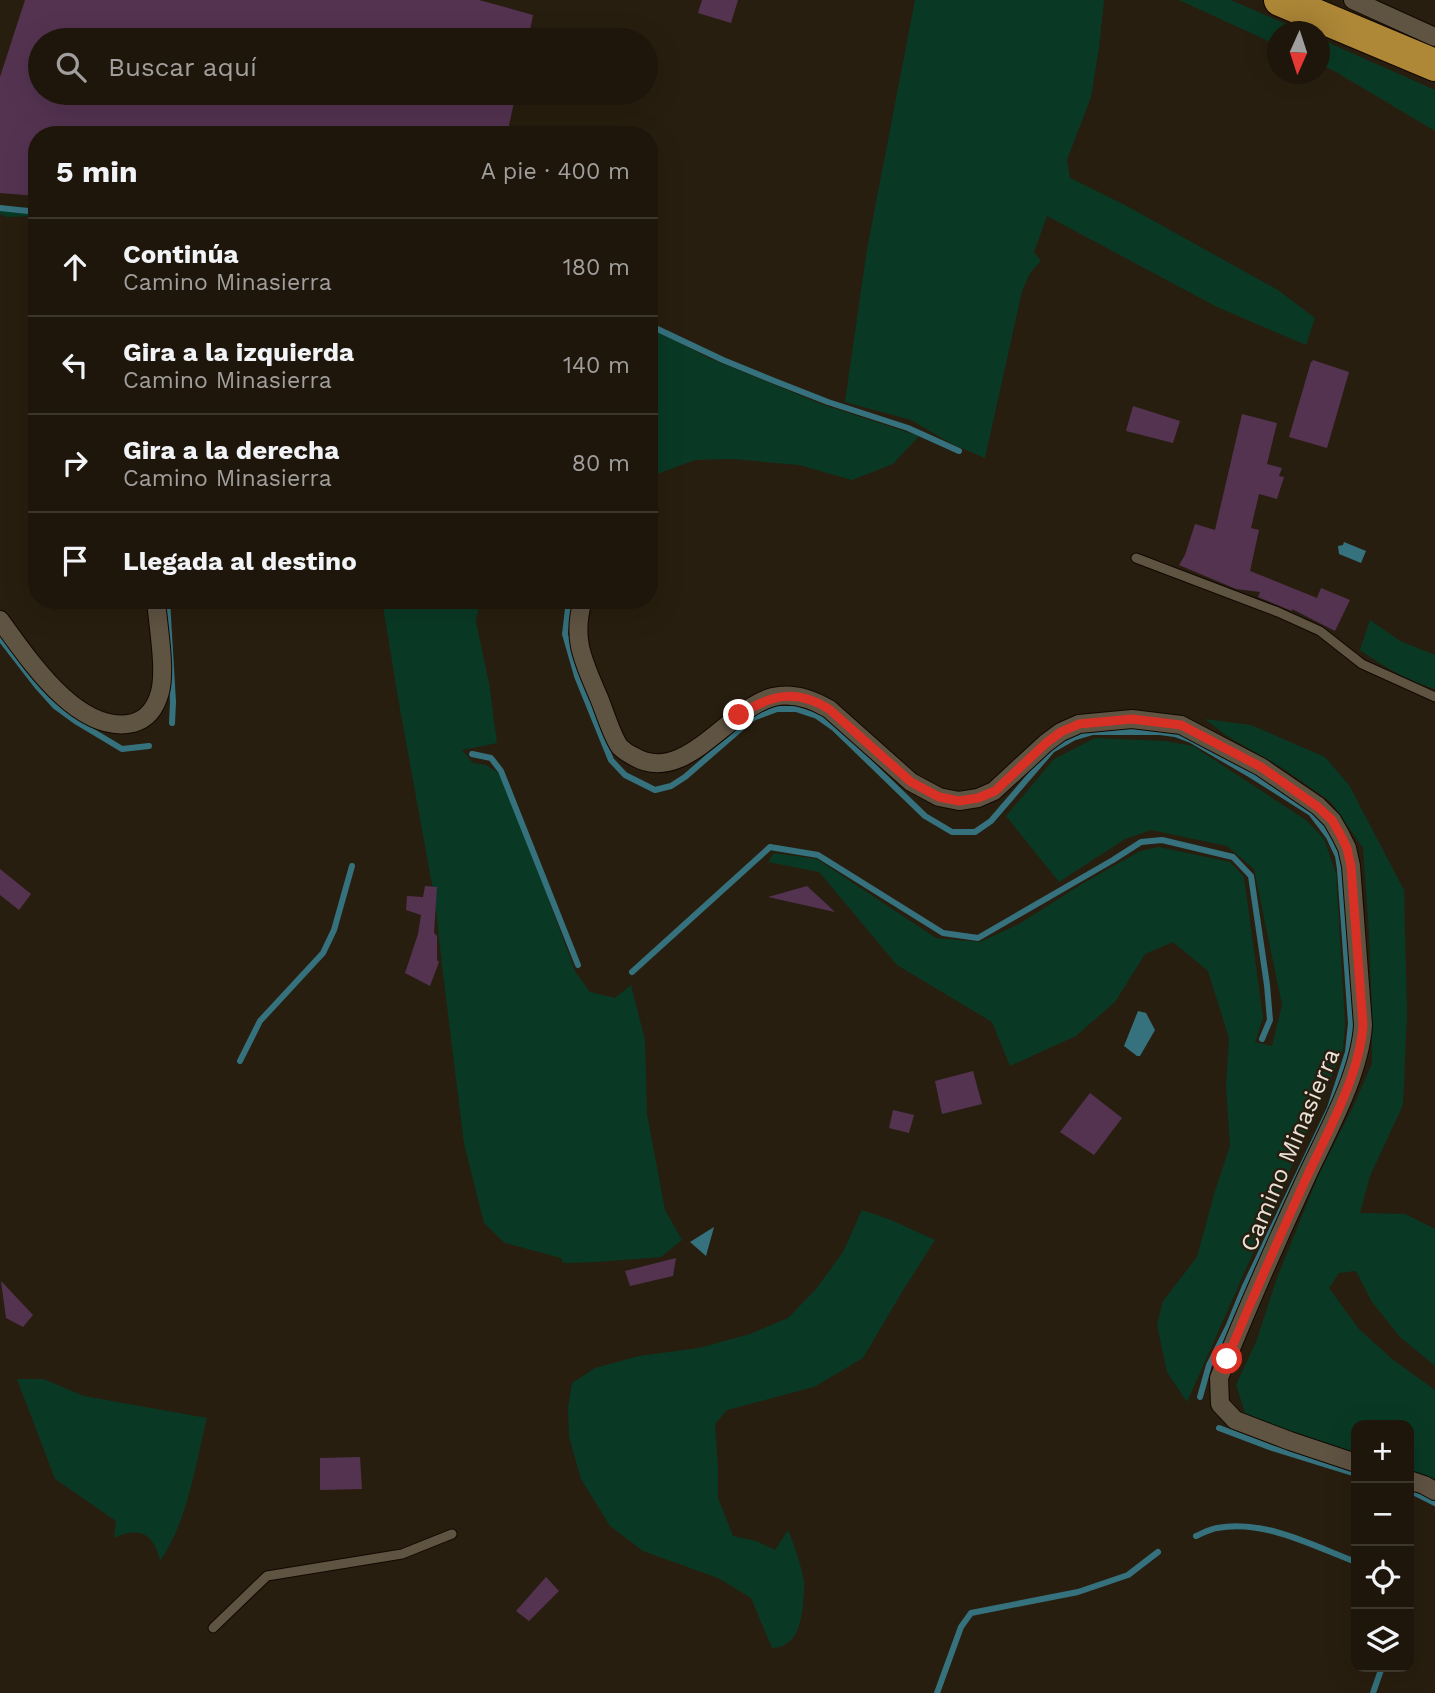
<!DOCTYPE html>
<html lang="es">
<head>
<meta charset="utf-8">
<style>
	body { margin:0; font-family:"Work Sans",sans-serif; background:#2b2319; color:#f1f3f6 }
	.controls { position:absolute; right:21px; bottom:21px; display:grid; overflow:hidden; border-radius:14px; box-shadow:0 7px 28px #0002 }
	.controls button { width:63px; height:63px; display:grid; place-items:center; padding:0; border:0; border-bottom:2px solid #3c352c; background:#1e160b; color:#f1f3f6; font:35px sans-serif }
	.compass { position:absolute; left:1267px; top:21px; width:63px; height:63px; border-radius:50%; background:#1e160b; box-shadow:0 7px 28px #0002; rotate:183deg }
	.stop { position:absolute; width:21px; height:21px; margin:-16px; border:5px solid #d93025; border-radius:50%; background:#fff }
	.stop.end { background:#d93025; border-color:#fff; box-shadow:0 2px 7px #0008 }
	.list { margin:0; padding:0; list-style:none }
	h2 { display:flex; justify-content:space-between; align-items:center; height:91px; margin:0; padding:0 28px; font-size:30px }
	h2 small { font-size:23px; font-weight:400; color:#a19f9d }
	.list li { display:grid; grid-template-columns:46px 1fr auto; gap:21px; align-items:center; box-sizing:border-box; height:98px; padding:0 28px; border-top:2px solid #3c352c }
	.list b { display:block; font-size:26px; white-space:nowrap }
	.list p { margin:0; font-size:23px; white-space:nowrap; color:#a19f9d }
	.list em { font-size:23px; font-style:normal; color:#a19f9d }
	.icon { flex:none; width:38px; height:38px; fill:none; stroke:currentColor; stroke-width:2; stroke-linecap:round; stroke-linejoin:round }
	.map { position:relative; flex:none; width:1435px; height:1693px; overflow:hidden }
	.search { position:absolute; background:#1e160b; box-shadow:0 7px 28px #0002; left:28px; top:28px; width:630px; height:77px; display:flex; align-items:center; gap:18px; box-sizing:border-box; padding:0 24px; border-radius:38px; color:#a19f9d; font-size:26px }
	.panel { position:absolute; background:#1e160b; box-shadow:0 7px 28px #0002; left:28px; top:126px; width:630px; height:483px; border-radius:28px }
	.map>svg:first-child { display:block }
	.green { fill:#093924 }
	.water { fill:#35727e }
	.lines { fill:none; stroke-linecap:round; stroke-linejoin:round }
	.stream { stroke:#35727e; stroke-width:6 }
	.building { fill:#543351 }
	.lane-casing { stroke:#110800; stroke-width:11 }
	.street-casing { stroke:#110800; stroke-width:20 }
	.highway-casing { stroke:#110800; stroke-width:34 }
	.lane { stroke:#5f5342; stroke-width:9 }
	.street { stroke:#5f5342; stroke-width:18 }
	.highway { stroke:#ae8837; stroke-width:32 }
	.route { stroke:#d93025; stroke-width:9 }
	.labels { text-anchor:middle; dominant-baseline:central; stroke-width:5; stroke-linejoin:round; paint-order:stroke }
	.street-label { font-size:24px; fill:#e9e2d8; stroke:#281e0f }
</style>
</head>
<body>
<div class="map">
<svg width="1435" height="1693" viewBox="0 0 1435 1693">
	<rect width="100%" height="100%" fill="#281e0f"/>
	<g class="green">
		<path d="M 915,0 L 1104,0 L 1099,48 L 1091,97 L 1067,160 L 1070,178 L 1125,205 L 1278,290 L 1315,318 L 1306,345 L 1217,307 L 1047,216 L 1034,252 L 1041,261 L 1030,273 L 1022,291 L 985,458 L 952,444 L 911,420 L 845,402 L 867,249 Z"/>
		<path d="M 1179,0 L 1231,0 L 1302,31 L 1278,32 L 1277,45 Z"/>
		<path d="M 1320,39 L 1435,90 L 1435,131 L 1336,72 L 1320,64 Z"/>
		<path d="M 0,206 L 37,208 L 37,216 L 7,217 L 0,214 Z"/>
		<path d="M 649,327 L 709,358 L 821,404 L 919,436 L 893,464 L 852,480 L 799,465 L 733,459 L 695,460 L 649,477 Z"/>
		<path d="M 382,600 L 480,600 L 476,622 L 489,683 L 497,743 L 462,750 L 473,763 L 486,765 L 503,776 L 575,971 L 590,992 L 615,998 L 631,985 L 645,1040 L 647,1114 L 665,1210 L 682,1240 L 661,1257 L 598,1262 L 563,1263 L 561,1258 L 505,1243 L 484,1223 L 464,1144 L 442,965 L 435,901 L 397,692 Z"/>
		<path d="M 1370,620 L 1400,641 L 1435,655 L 1435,689 C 1407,680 1384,667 1360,650 Z"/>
		<path d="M 1205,719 L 1251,725 L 1325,757 L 1349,785 L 1404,890 L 1407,1013 L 1403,1105 L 1370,1176 L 1360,1213 L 1405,1214 L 1435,1229 L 1435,1366 L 1400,1337 L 1372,1302 L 1356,1271 L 1339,1273 L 1329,1288 L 1359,1329 L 1392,1359 L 1435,1390 L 1435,1481 L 1409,1471 L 1409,1425 L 1356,1425 L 1356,1455 L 1324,1445 L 1245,1413 L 1236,1385 L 1256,1342 L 1277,1278 L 1319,1174 L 1355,1103 L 1372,1063 L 1372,1014 L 1369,933 L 1363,848 L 1331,802 L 1284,769 L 1227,736 Z"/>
		<path d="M 1095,738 L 1164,741 L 1193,746 L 1306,820 L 1324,839 L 1336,874 L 1345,1023 L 1343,1050 L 1187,1402 L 1167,1372 L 1157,1325 L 1163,1301 L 1197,1257 L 1215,1191 L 1230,1146 L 1226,1087 L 1229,1038 L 1208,971 L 1173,942 L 1145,954 L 1115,1002 L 1076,1036 L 1010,1066 L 992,1022 L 897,965 L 819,872 L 768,862 L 774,853 L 817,859 L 936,938 L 980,942 L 1019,924 L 1082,884 L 1140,851 L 1159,847 L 1230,862 L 1244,877 L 1263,1018 L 1255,1042 L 1272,1046 L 1282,1005 L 1254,869 L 1227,846 L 1151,830 L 1125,839 L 1059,882 L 1006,816 L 1054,759 Z"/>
		<path d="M 862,1210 L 891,1220 L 935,1240 L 902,1292 L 863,1358 L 814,1387 L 727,1410 L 715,1424 L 718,1466 L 718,1498 L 733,1536 L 756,1541 L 775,1550 L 788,1530 C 795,1547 801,1564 804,1582 C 805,1589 803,1597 803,1604 C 801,1624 796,1647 772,1648 L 751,1598 L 718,1578 L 643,1551 L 610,1526 L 581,1479 L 569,1437 L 568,1408 L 572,1383 L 595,1368 L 639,1356 L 699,1348 L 750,1334 L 788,1318 L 816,1289 L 843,1252 Z"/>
		<path d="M 17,1379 L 43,1379 L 84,1396 L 207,1418 C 195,1466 188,1520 160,1561 C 154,1534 140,1526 114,1538 L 116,1521 L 55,1479 Z"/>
	</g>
	<g class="water">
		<path d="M 1344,542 L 1366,551 L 1361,563 L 1339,554 L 1338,546 L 1343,545 Z"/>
		<path d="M 1138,1011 L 1146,1013 L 1155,1030 L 1140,1056 L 1137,1056 L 1124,1046 Z"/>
		<path d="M 714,1227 L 706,1256 L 690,1242 Z"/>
	</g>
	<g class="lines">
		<g class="stream">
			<path d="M 0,208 L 37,212"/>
			<path d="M 649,325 L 723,360 L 777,382 L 828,402 L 908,428 L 959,451"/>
			<path d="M 167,600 L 173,702 L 172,723"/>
			<path d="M 569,600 L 565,634 L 577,676 L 611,760 L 625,775 L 655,790 L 671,786 L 685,777 L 753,718 L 777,709 L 796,709 L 817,716 L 834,728 L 925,816 L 952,832 L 975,832 L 991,821 L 1052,750 L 1075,737 L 1092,732 L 1160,732 L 1175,734 L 1191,740 L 1251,775 L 1311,813 L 1329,837 L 1338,856 L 1340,869 L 1351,1023 L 1348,1052 L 1330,1108 L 1245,1286 L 1229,1325 L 1209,1365 L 1200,1397"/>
			<path d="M 0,638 L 37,686 L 55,706 L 77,722 L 122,749 L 149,746"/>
			<path d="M 472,754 L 491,758 L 501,771 L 578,965"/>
			<path d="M 632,972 L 770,847 L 818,855 L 943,933 L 978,938 L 1113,860 L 1141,842 L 1162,840 L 1233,857 L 1251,876 L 1267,985 L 1270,1020 L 1262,1039"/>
			<path d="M 240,1061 L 260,1021 L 323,953 L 334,930 L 352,866"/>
			<path d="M 1219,1428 L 1272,1448 L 1356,1474"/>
			<path d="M 1409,1490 L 1435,1503"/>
			<path d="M 1196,1536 C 1203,1533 1210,1529 1217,1528 C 1265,1519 1313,1546 1356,1562"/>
			<path d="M 937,1693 L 961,1627 L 971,1613 L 1078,1592 L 1128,1575 L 1158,1552"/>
			<path d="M 1373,1693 L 1382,1667"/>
		</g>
	</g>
	<g class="building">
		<path d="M 25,0 L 479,0 L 533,15 L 528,40 L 40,40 L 40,93 L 516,93 L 507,135 L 37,135 L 37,196 L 0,193 L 0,77 Z"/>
		<path d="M 702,0 L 738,0 L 731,23 L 698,13 Z"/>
		<path d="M 1313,360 L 1349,372 L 1327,448 L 1289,437 L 1311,362 L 1312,362 Z"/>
		<path d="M 1133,406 L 1180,421 L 1173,443 L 1126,431 Z"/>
		<path d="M 1242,414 L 1277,423 L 1267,464 L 1282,468 L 1279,476 L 1284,477 L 1277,499 L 1259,494 L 1251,528 L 1259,530 L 1250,571 L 1317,598 L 1321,588 L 1350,600 L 1335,631 L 1292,609 L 1292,611 L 1258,597 L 1260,592 L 1236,589 L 1179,565 L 1185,555 L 1195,524 L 1215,530 Z"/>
		<path d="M 0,869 L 31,894 L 19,910 L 0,895 Z"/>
		<path d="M 425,886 L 437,887 L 434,933 L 437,936 L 437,960 L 439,962 L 430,986 L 405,973 L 418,934 L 421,915 L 406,910 L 407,896 L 423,897 Z"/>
		<path d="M 807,886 L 835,912 L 768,897 Z"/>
		<path d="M 973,1071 L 982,1104 L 942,1114 L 935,1081 Z"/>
		<path d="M 1090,1093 L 1122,1118 L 1094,1155 L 1060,1132 Z"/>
		<path d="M 893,1110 L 914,1115 L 909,1133 L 889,1128 Z"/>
		<path d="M 676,1258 L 673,1276 L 630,1286 L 625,1271 Z"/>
		<path d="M 1,1281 L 33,1315 L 23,1327 L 6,1318 Z"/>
		<path d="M 360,1457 L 362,1489 L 320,1490 L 320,1458 Z"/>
		<path d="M 546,1577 L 559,1591 L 529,1621 L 516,1611 Z"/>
	</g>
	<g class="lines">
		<defs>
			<g id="lane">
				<path d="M 1136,558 L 1278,612 L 1320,631 L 1362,664 L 1435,697"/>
				<path d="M 213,1628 L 267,1576 L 402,1554 L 452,1534"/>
			</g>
			<g id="street">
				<path d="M 1353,0 L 1435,37"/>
				<path d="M 583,600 C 571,640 584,662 599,698 C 604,710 613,739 620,747 C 624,751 629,754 633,756 C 684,787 726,710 773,697 C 793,692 812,699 829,709 L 911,782 L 939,797 L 959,801 L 978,798 L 994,791 L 1046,743 L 1061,732 L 1079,724 L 1132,719 L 1181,725 L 1261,767 L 1318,806 L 1332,820 L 1340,834 L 1347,848 L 1351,866 L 1363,1025 C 1360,1075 1326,1134 1305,1180 C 1275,1245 1246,1311 1219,1378 L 1220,1404 L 1235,1420 L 1290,1441 L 1356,1463"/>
				<path d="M 0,620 C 28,658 78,736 133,723 C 148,719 156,707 160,692 C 166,670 158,625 156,600"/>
				<path d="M 1409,1480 L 1424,1485 L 1435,1491"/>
			</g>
			<path id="highway" d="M 1280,0 L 1435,65"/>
		</defs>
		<use href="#lane" class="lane-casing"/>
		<use href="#street" class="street-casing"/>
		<use href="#highway" class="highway-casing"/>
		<use href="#lane" class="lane"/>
		<use href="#street" class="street"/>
		<use href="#highway" class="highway"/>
	</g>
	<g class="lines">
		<path class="route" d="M 739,715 C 771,695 795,688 829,709 L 911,782 L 939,797 L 959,801 L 978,798 L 995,791 L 1046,743 L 1061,732 L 1079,724 L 1132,719 L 1181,725 L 1261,767 L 1318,807 L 1332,820 L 1340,834 L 1347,848 L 1351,866 L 1363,1025 C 1360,1075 1326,1135 1305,1181 C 1278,1240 1252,1299 1227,1359"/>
	</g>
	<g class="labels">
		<g class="street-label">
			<text transform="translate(1290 1150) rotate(-67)">Camino Minasierra</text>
		</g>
	</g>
</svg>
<div class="controls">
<button>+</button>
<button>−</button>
<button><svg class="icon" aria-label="locate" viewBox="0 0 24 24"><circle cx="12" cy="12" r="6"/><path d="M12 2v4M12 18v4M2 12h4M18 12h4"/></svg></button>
<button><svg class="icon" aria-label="layers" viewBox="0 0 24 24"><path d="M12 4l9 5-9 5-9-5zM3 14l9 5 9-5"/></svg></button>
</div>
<svg class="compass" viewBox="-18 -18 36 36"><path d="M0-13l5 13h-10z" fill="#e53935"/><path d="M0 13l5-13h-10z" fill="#a19f9d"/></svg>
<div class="stop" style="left:1227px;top:1359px"></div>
<div class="stop end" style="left:739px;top:715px"></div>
<div class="search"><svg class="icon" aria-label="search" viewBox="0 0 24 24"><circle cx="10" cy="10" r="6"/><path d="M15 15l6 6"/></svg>Buscar aquí</div>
<section class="panel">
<h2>5 min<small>A pie · 400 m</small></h2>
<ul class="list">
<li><svg class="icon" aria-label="ahead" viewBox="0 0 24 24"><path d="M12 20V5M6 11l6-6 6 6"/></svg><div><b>Continúa</b><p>Camino Minasierra</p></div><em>180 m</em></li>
<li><svg class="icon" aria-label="left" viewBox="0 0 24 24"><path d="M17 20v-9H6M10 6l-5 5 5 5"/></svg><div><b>Gira a la izquierda</b><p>Camino Minasierra</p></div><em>140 m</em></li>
<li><svg class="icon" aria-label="right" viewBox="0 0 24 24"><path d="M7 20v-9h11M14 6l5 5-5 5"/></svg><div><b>Gira a la derecha</b><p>Camino Minasierra</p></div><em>80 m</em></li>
<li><svg class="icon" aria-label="arrive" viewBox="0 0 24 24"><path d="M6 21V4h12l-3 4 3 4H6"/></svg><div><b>Llegada al destino</b></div></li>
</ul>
</section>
</div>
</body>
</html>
